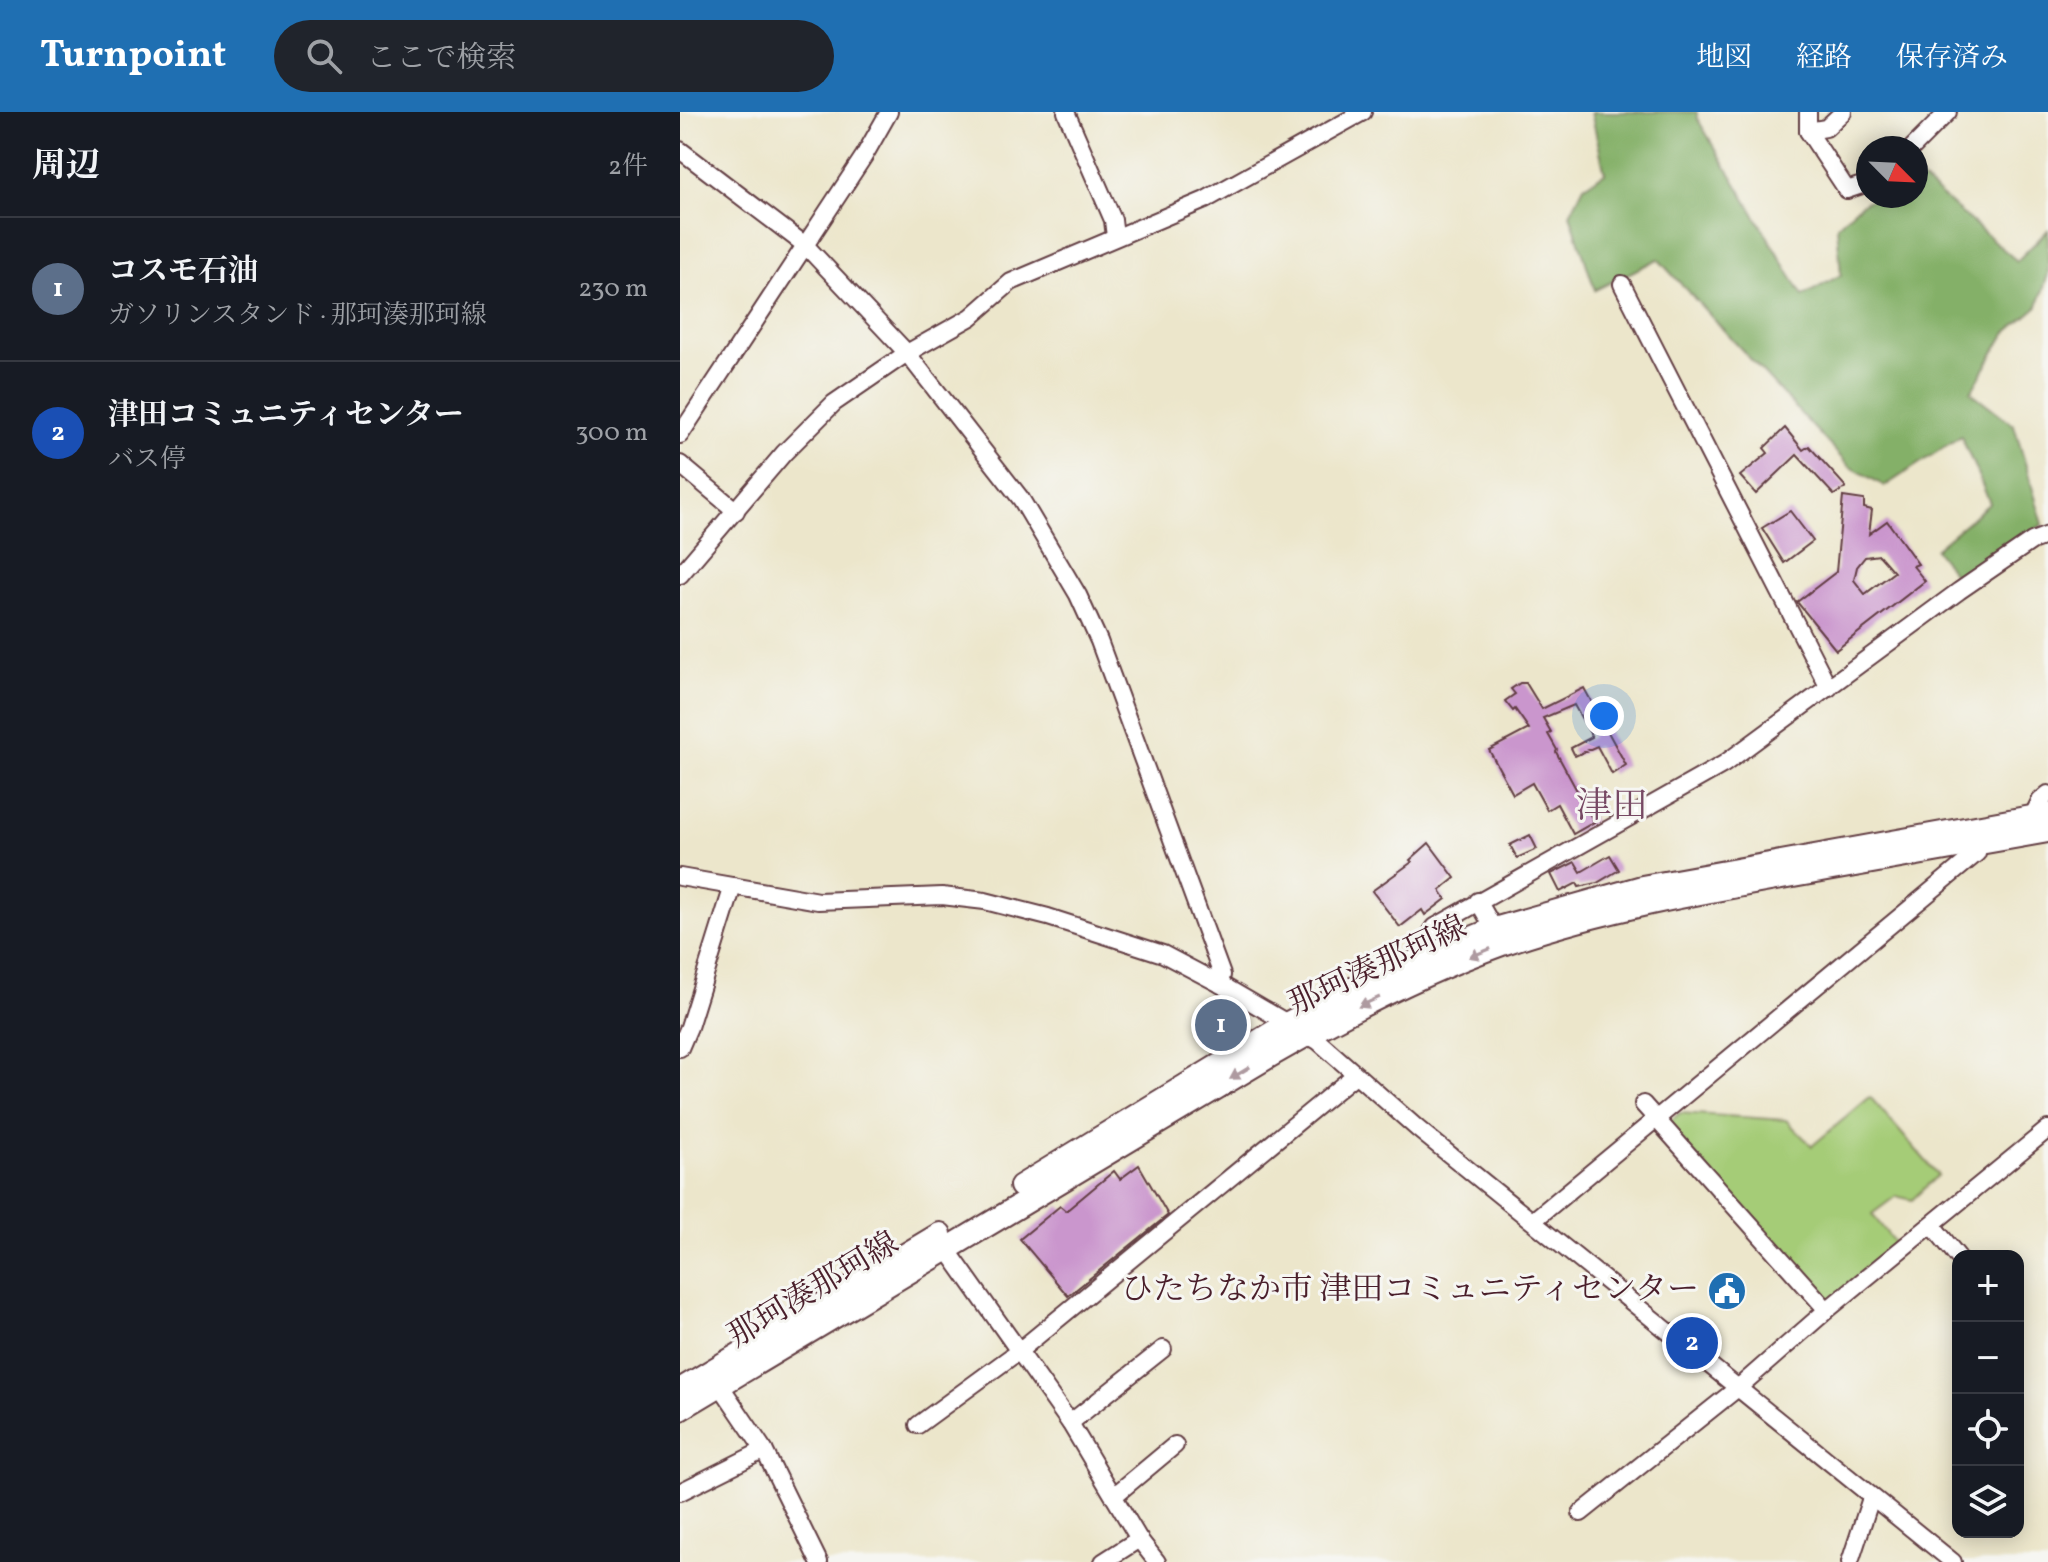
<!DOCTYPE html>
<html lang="ja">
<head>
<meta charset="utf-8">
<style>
	body { margin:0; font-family:Vollkorn,"Noto Serif JP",serif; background:#20242c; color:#f1f3f6 }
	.controls { position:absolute; right:24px; bottom:24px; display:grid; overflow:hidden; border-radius:16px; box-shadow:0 4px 20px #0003 }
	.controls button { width:72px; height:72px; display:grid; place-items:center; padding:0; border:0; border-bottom:2px solid #363941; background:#171b24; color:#f1f3f6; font:40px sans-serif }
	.compass { position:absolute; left:1176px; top:24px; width:72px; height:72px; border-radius:50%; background:#171b24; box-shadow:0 4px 20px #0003; rotate:114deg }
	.you { position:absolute; left:924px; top:604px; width:28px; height:28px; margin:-20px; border:6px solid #fff; border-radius:50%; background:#1a73e8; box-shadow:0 0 0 12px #1a73e833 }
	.badge { display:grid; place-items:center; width:52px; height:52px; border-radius:50%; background:#1f6fb2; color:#fff; font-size:26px; font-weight:700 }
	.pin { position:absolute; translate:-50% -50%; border:4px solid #fff; box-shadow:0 2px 8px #0006 }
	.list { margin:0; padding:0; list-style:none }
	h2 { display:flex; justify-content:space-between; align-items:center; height:104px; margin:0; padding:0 32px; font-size:34px }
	h2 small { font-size:26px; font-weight:400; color:#9ea1a6 }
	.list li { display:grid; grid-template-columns:52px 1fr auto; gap:24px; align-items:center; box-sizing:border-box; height:144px; padding:0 32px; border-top:2px solid #363941 }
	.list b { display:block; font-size:30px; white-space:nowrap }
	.list p { margin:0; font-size:26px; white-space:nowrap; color:#9ea1a6 }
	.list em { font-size:26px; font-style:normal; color:#9ea1a6 }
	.icon { flex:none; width:44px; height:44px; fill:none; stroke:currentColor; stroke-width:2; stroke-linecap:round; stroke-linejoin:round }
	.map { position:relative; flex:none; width:1368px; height:1450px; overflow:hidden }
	header { display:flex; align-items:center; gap:48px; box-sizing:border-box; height:112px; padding:0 40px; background:#1f6fb2; color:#fff }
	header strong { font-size:38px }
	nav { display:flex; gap:44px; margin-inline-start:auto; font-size:28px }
	.search { width:560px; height:72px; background:#20242c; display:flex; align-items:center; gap:20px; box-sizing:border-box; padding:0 28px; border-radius:44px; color:#9ea1a6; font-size:30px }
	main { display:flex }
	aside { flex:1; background:#171b24 }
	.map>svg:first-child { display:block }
	.green { fill:#a5cc77; stroke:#787651; stroke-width:2 }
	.forest { fill:#84b068; stroke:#67684a; stroke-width:2 }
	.building { fill:#ca96cd; fill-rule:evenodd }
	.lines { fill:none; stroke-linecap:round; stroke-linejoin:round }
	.minor-casing { stroke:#623d43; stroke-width:20 }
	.major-casing { stroke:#623d43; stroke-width:26 }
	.minor { stroke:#fff; stroke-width:16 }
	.major { stroke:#fff; stroke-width:22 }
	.oneway { fill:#ae9aa0 }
	.labels { text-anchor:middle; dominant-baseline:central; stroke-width:6; stroke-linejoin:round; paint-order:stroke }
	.street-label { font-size:32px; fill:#4a1f2b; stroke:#f6f6f2 }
	.poi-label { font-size:32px; fill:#4a1f2b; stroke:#f6f6f2; text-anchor:end }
	.quarter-label { font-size:36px; fill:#774964; stroke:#f6f6f2 }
</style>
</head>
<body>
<header>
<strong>Turnpoint</strong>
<div class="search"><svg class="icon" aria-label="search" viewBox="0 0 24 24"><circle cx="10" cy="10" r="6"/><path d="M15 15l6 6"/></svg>ここで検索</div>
<nav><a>地図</a><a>経路</a><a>保存済み</a></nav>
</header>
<main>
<aside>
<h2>周辺<small>2件</small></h2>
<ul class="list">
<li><span class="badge" style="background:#5c6f8a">1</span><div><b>コスモ石油</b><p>ガソリンスタンド · 那珂湊那珂線</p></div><em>230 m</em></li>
<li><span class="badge" style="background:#1a4fb4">2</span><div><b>津田コミュニティセンター</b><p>バス停</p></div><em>300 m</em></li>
</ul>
</aside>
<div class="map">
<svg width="1368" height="1450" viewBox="0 0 1368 1450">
	<rect width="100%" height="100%" fill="#f6f6f2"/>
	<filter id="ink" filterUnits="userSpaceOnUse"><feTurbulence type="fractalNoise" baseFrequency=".0125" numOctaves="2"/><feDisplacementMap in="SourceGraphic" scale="16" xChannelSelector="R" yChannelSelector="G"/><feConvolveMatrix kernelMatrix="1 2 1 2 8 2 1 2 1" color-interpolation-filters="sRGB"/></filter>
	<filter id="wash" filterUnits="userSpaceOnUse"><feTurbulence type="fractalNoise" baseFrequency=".006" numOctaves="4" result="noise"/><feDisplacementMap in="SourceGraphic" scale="32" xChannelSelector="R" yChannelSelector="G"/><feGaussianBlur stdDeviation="1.8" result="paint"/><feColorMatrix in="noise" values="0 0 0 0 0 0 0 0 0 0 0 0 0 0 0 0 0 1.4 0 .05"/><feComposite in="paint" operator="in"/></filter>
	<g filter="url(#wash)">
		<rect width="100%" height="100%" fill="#ece6cb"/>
		<path class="green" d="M 1190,985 L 1258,1063 L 1232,1088 L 1216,1084 L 1192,1102 L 1217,1134 L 1151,1193 L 986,1012 L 1000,1001 L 1106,1008 L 1132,1034 Z"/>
		<path class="forest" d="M 911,0 L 1017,0 L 1017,6 L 1123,184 L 1161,163 L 1157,114 C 1188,82 1194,84 1236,84 L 1236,62 L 1337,149 L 1368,118 L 1368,162 L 1358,194 L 1325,222 L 1291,280 L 1334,313 L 1363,412 L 1280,470 L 1255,437 L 1310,391 L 1281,324 L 1205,374 L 1169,354 L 978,147 L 915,178 L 890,102 L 904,74 L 925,61 Z"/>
		<g id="blocks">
			<g class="building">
				<path d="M 1105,316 L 1123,338 L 1129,334 L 1166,375 L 1154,383 L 1117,343 L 1076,382 L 1060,364 L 1088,341 L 1084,336 Z"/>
				<path d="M 1163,385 L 1184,388 L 1184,396 L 1192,398 L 1189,422 L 1207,409 L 1238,452 L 1233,454 L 1245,469 L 1156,538 L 1117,490 L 1156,460 ZM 1199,443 L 1214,460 L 1185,482 L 1174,468 L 1177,455 L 1185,445 Z"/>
				<path d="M 1110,399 L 1133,429 L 1104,451 L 1082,416 Z"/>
				<path d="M 840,571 L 846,571 L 862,597 L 904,576 L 946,653 L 932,662 L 917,634 L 895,644 L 891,636 L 912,625 L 894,593 L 863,606 L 871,620 L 868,622 L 877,638 L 876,640 L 914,710 L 893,722 L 877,692 L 867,698 L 852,671 L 833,682 L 809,638 L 849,617 L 835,597 L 833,599 L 825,589 L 835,582 L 831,577 Z"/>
				<path d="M 850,723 L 857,737 L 837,746 L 830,733 Z"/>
				<path d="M 749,731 L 775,766 L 760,778 L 766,787 L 745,803 L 742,798 L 720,815 L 692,779 L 732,750 L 730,748 Z"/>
				<path d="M 930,743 L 939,758 L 917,771 L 899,775 L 897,771 L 880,780 L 871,762 L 895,750 L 901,760 Z"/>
				<path d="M 459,1053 L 488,1103 L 388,1184 L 340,1127 L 380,1094 L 386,1099 L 434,1059 L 440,1067 Z"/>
			</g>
		</g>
	</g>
	<g filter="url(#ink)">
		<use href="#blocks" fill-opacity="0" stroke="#623d43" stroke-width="2"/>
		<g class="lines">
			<defs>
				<g id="minor">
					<path d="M 386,0 L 433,108 L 435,125"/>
					<path d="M 1128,0 L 1128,19 L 1167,78 L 1188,71"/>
					<path d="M 1128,19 L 1146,16 L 1163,0"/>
					<path d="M 1232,36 L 1268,0"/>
					<path d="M 0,38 L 125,133 L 227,241 L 341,387 L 398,483 L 419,529 L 542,863 L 540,872"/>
					<path d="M 942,172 L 1149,576"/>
					<path d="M 0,323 L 184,44 L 209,0"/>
					<path d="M 0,352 L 56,399"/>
					<path d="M 0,463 L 104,341 L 154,291 L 227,241 L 291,205 L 331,170 L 525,88 L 683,0"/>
					<path d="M 1352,705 L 1360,689 L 1368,682"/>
					<path d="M 0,765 L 138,789 L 262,784 L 305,789 L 368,805 L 483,842 L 540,872 L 638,929 L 738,1017 L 1273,1450"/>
					<path d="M 798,789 L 814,817"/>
					<path d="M 745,844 L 744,832 L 755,815 L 1044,652 L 1279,479 L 1352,429 L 1368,423"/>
					<path d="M 0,936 L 9,915 L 53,774"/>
					<path d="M 963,992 L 1147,1198"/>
					<path d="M 854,1108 L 1297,741 L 1298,731"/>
					<path d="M 1252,1113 L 1278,1145"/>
					<path d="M 261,1129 L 390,1311 L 459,1427 L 477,1450"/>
					<path d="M 40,1273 L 84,1338 L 139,1450"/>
					<path d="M 390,1311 L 483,1237"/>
					<path d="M 238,1313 L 339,1239 L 675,963"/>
					<path d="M 0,1380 L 84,1338"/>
					<path d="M 435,1383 L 495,1333"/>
					<path d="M 901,1401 L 1059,1275 L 1147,1198 L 1368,1017"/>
					<path d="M 423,1450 L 459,1427"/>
					<path d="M 1170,1450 L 1191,1386"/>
				</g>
				<g id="major">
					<path d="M 341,1074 L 610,910 L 688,869 L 814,817 L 962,775 L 1368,702"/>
					<path d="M 0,1278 L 260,1122"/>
					<path d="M 0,1297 L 593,942 C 666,900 742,861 822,832 C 926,796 1033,778 1141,759 C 1217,746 1292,732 1368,719"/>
				</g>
			</defs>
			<use href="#minor" class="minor-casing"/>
			<use href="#major" class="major-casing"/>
			<use href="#minor" class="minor"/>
			<use href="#major" class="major"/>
		</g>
		<defs><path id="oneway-solid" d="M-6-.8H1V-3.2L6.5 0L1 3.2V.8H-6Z" transform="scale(2)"/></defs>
		<g class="oneway">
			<use href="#oneway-solid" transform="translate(800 841) rotate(158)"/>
			<use href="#oneway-solid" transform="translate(689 890) rotate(155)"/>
			<use href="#oneway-solid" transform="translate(560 961) rotate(149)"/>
		</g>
	</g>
	<defs>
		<symbol id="civic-disc" viewBox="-11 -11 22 22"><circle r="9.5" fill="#1f6fb2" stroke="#f6f6f2"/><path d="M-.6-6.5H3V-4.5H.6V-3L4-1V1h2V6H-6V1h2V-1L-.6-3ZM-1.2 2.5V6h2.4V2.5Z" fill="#fff"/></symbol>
	</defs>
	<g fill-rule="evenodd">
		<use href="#civic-disc" x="1025" y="1157" width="44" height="44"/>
	</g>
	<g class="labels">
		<g class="street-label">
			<text transform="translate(698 855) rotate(-25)">那珂湊那珂線</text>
			<text transform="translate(134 1179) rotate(-31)">那珂湊那珂線</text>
		</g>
		<g class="poi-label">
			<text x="1019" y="1179">ひたちなか市 津田コミュニティセンター</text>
		</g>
		<g class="quarter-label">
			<text x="932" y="696">津田</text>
		</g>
	</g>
</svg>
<div class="controls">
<button>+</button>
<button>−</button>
<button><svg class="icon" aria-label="locate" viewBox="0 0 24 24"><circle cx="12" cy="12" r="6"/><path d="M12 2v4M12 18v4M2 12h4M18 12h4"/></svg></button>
<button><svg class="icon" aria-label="layers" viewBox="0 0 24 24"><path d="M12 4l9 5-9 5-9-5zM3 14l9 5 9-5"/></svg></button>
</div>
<svg class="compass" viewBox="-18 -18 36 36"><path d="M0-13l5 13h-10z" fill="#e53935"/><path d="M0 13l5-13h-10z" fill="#9ea1a6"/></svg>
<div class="you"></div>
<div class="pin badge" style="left:541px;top:913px;background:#5c6f8a">1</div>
<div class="pin badge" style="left:1012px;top:1231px;background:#1a4fb4">2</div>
</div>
</main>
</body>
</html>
